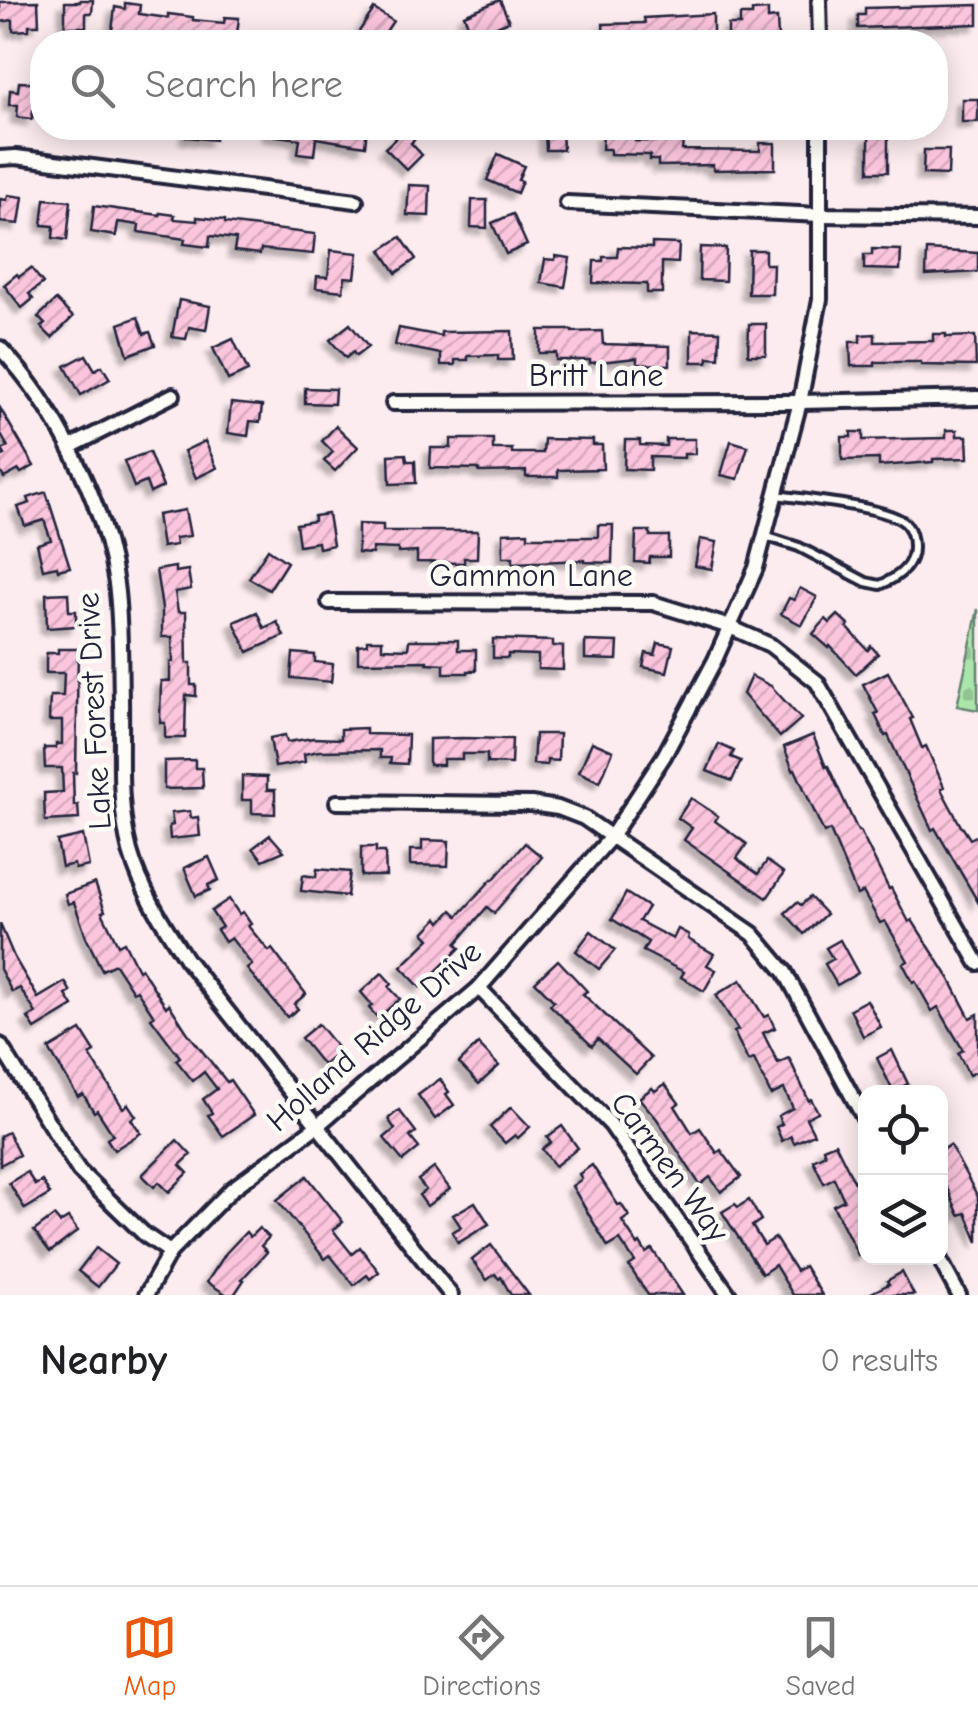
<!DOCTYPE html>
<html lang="en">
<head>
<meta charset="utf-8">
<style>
	body { margin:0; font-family:"Comic Neue",sans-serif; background:#f6f6f6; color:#202124 }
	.controls { position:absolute; right:30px; bottom:30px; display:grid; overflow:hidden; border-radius:20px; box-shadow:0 5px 25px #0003 }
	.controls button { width:90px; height:90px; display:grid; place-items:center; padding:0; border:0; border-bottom:2px solid #e0e0e0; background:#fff; color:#202124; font:50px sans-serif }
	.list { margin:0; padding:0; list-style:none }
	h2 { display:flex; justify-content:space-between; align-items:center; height:130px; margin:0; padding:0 40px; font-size:42px }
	h2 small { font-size:32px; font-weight:400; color:#757577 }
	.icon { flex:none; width:55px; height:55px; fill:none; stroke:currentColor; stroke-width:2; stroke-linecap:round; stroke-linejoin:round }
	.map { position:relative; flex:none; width:978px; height:1295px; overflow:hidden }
	.search { position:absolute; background:#fff; box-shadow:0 5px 25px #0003; left:30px; right:30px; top:30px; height:110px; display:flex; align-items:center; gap:25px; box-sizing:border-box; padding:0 35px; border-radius:40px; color:#757577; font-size:38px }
	.sheet { height:290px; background:#fff }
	nav { display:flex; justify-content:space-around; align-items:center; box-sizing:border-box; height:140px; border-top:2px solid #e0e0e0; background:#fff; font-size:28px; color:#757577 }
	nav a { display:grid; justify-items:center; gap:5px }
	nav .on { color:#ea580c }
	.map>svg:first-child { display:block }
	.cemetery { fill:url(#cemetery-stones); stroke:#668472; stroke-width:2.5 }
	.building { fill:url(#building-hatch); stroke:#22223b; stroke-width:2.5; filter:url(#shadow) }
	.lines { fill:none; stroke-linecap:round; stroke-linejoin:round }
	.lane-casing { stroke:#22223b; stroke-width:14 }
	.street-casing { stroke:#22223b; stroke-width:20 }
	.lane { stroke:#fdfcf7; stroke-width:6 }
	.street { stroke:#fdfcf7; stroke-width:12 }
	.labels { text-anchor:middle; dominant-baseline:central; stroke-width:9; stroke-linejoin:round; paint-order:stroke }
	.street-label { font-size:32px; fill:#22223b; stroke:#fdfcf7 }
</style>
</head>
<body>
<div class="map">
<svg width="978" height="1295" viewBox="0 0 978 1295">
	<defs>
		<pattern id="cemetery-stones" width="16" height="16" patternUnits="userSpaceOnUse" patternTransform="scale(2.5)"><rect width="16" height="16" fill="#aae5aa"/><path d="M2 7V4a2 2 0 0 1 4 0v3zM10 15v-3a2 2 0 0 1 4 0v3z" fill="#92c493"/></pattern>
		<pattern id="building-hatch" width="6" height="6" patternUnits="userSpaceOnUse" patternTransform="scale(2.5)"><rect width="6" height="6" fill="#fbc5dd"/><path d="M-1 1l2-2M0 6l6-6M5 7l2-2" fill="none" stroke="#d7a9bf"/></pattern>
		<filter id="shadow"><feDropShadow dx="-6" dy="6" stdDeviation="2.5" flood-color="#0004"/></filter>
	</defs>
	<rect width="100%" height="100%" fill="#fcecef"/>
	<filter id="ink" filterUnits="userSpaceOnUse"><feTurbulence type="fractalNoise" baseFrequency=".01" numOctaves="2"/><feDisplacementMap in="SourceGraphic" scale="20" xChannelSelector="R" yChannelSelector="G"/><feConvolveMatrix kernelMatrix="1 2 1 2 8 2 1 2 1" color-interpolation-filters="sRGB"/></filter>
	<g filter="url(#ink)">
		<path class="cemetery" d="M 978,609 L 978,710 L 957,706 Z"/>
		<g class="building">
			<path d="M 80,0 L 93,0 L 92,13 L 86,13 L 86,27 L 65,27 L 65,2 L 80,2 Z"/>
			<path d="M 500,0 L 509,21 L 473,36 L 464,15 Z"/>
			<path d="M 38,1 L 39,25 L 29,25 L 29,30 L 13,31 L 13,20 L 0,22 L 0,2 Z"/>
			<path d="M 125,3 L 140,5 L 139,14 L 168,18 L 168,14 L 193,17 L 193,20 L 224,23 L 225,17 L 239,18 L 236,42 L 207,42 L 112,31 L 115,7 L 125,9 Z"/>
			<path d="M 978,5 L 978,24 L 858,28 L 858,15 L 865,15 L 865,8 Z"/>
			<path d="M 374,9 L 393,21 L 379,42 L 366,42 L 356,36 Z"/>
			<path d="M 768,10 L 768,19 L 777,18 L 778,38 L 728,40 L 728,25 L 740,25 L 740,15 L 752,15 L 752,11 Z"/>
			<path d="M 713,14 L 713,34 L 620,38 L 621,42 L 604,42 L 603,24 L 645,23 L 644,18 Z"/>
			<path d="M 19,82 L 36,83 L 32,119 L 17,117 L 18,105 L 9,105 L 10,90 L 18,91 Z"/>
			<rect x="962" y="99" width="16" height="23"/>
			<path d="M 187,128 L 216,128 L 215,140 L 186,137 Z"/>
			<path d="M 268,128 L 367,128 L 365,146 L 316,138 L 314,155 L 298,153 L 300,139 L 268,135 Z"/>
			<path d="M 407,128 L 417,137 L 411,143 L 422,155 L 407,170 L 385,148 Z"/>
			<path d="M 545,128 L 562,128 L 563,150 L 546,150 Z"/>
			<path d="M 603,134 L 635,135 L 635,141 L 683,142 L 682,150 L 760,151 L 760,143 L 775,143 L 775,169 L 713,170 L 713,165 L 658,166 L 658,160 L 650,160 L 650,155 L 610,154 L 610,149 L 602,149 Z"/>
			<path d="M 888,136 L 888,172 L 869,172 L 869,137 Z"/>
			<path d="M 924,150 L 949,150 L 948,175 L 923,174 Z"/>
			<path d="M 498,154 L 524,166 L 518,180 L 522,181 L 517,193 L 487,180 Z"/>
			<path d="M 409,185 L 430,186 L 429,216 L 407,215 Z"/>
			<path d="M 8,195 L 23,197 L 19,224 L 0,222 L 0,199 L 7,200 Z"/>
			<path d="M 45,199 L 71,201 L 67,240 L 53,238 L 54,226 L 42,225 Z"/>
			<path d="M 472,200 L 487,200 L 487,228 L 471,227 Z"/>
			<path d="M 94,206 L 160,215 L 160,213 L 175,215 L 174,219 L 197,221 L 197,217 L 225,220 L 225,223 L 315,234 L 313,254 L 261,249 L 260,254 L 234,251 L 236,239 L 210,236 L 209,247 L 184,244 L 185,239 L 138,232 L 139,225 L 118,222 L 116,236 L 91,232 Z"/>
			<path d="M 513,214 L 527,245 L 506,254 L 492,223 Z"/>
			<path d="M 401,237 L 416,259 L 396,273 L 381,250 Z"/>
			<path d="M 652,243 L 679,244 L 678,263 L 662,262 L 662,293 L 647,293 L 647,284 L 593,283 L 594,261 L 603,261 L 603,257 L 617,257 L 618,247 L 652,248 Z"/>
			<path d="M 700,247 L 726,248 L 725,281 L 699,280 Z"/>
			<path d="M 872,249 L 901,250 L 900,270 L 864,269 L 864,255 L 872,255 Z"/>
			<path d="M 331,250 L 358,253 L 355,278 L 345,277 L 343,291 L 316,288 L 317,276 L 328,277 Z"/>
			<path d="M 749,250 L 765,250 L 765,264 L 773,264 L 772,294 L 748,294 Z"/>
			<path d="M 927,250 L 978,253 L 978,272 L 926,275 Z"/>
			<path d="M 556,256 L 570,258 L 565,287 L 541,283 L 545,259 L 555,260 Z"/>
			<path d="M 31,268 L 43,283 L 29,294 L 33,299 L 22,308 L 4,285 L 17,274 L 19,277 Z"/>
			<path d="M 56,300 L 73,317 L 52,338 L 41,327 L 45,324 L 38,317 Z"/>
			<path d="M 179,300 L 210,306 L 206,330 L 189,327 L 186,339 L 172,337 Z"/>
			<path d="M 138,317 L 144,334 L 150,332 L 155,345 L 128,355 L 119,324 Z"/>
			<path d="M 350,324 L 368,347 L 356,356 L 353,352 L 346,358 L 330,340 Z"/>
			<path d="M 749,324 L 766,324 L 766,355 L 748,355 Z"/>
			<path d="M 399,328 L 441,336 L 441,332 L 512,331 L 513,360 L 498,360 L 498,355 L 468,356 L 468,360 L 455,360 L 455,365 L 441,365 L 441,354 L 395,345 Z"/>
			<path d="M 539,330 L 572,330 L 572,332 L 602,331 L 603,344 L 670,346 L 670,365 L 637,364 L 637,358 L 590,363 L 590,360 L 556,360 L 556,353 L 539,353 Z"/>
			<path d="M 692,330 L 720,331 L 719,358 L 708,357 L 708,362 L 692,362 Z"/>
			<path d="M 875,334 L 875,342 L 933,341 L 933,334 L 946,334 L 946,337 L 975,336 L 976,366 L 921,365 L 921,362 L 875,362 L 875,366 L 851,366 L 850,342 L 860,342 L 860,335 Z"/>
			<path d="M 233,339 L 248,371 L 228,380 L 213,348 Z"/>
			<path d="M 86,355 L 95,370 L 102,366 L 110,379 L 81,395 L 65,366 Z"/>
			<path d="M 305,388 L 335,389 L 334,404 L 305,403 Z"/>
			<path d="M 231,403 L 262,406 L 260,422 L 250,421 L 248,436 L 228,433 Z"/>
			<path d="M 0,408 L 34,466 L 21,473 L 19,470 L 4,478 L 0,471 L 0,457 L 5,455 L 2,450 L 8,447 L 0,433 Z"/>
			<path d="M 336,426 L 358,447 L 335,471 L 324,461 L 333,452 L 322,441 Z"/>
			<path d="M 946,430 L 957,430 L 957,436 L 967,436 L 968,458 L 933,459 L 933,462 L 879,466 L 879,459 L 842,460 L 842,437 L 851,437 L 851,432 L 863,432 L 863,440 L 898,439 L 946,438 Z"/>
			<path d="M 451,439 L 493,439 L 493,449 L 512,449 L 512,453 L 543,453 L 544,439 L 593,440 L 593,445 L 602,445 L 603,469 L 558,470 L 558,477 L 526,477 L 526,471 L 479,472 L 479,469 L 430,468 L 431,448 L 451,448 Z"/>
			<path d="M 666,439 L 695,439 L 695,454 L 684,454 L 684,458 L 650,457 L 650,470 L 624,469 L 625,440 L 640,440 L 640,445 L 666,446 Z"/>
			<path d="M 205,441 L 217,468 L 196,478 L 184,451 Z"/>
			<path d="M 731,441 L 748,446 L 738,479 L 721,475 Z"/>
			<path d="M 149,452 L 163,487 L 150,493 L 146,482 L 134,487 L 124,461 Z"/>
			<path d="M 406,454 L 407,461 L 415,461 L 416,483 L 390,484 L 389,455 Z"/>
			<path d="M 46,492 L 70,567 L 58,570 L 57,566 L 43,569 L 37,544 L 51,540 L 44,520 L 25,526 L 18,507 L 30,503 L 28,498 Z"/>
			<path d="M 185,510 L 190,536 L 175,538 L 176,545 L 162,547 L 157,515 Z"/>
			<path d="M 328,514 L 333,545 L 319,548 L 318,542 L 299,545 L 296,524 L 314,521 L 314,516 Z"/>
			<path d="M 358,524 L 383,525 L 383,531 L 478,531 L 477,558 L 464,558 L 464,563 L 417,562 L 417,552 L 398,553 L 398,549 L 372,548 L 372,554 L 358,553 Z"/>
			<path d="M 598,525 L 613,525 L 612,563 L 585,562 L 585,560 L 513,563 L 513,557 L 503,557 L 503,533 L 528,532 L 528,537 L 598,537 Z"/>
			<path d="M 636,531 L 650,531 L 650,536 L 669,536 L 669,557 L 650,557 L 649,563 L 635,562 Z"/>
			<path d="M 700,539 L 717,542 L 712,569 L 695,566 Z"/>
			<path d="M 268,549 L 287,562 L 269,590 L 249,578 Z"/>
			<path d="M 175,567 L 175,572 L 188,570 L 191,589 L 175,592 L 178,612 L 186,612 L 187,663 L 191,663 L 191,685 L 196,685 L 196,696 L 186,695 L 185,738 L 165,738 L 165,723 L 160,723 L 161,681 L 170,681 L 170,662 L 173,662 L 172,637 L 162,637 L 162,608 L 156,570 Z"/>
			<path d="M 800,588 L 817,597 L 802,625 L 781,614 L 789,598 L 794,600 Z"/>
			<path d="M 68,593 L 69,611 L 76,611 L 76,626 L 47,628 L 46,594 Z"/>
			<path d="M 257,612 L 264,628 L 277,622 L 284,636 L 248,652 L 234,622 Z"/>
			<path d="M 838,615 L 849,625 L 847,627 L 868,650 L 871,646 L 878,654 L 856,674 L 830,646 L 829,648 L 813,634 L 826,619 L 830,623 Z"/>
			<path d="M 493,639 L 553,641 L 553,646 L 563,646 L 563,670 L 538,669 L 538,655 L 508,654 L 508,658 L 493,658 Z"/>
			<path d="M 367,640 L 382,640 L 382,648 L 408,649 L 409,640 L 458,640 L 458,650 L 476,650 L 476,671 L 468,671 L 468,673 L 444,673 L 444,664 L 427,663 L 427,661 L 358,662 L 358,645 L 367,644 Z"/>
			<path d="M 585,641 L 618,642 L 617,660 L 585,659 Z"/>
			<path d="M 658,643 L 673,646 L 667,672 L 643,667 L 646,653 L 655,655 Z"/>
			<path d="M 58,649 L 78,649 L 76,773 L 73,773 L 74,806 L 78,805 L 79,819 L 45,821 L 44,793 L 63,792 L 62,768 L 45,768 L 44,748 L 56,748 L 56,744 L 62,744 L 62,721 L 49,721 L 50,696 L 63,696 L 64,673 L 46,673 L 46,653 L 58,653 Z"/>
			<path d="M 293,653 L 315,655 L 315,662 L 333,664 L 331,682 L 291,678 Z"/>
			<path d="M 888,672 L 913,718 L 910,719 L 922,748 L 926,746 L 944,787 L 941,789 L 962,828 L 963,828 L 970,839 L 978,835 L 978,902 L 935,828 L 932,830 L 888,735 L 885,736 L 875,714 L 878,713 L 863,684 Z"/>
			<path d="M 751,676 L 771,686 L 801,719 L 780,737 L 743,694 Z"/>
			<path d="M 366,728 L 366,734 L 408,735 L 407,764 L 390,763 L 391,758 L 380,758 L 380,750 L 319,751 L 304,754 L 305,762 L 275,767 L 270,738 L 285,735 L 287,742 L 313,738 L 341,739 L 341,729 Z"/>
			<path d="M 535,734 L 559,734 L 558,761 L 547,760 L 547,765 L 533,764 Z"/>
			<path d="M 813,735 L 826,767 L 828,766 L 858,831 L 860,831 L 889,889 L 891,888 L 909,922 L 912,920 L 949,978 L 970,1018 L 978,1014 L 978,1071 L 969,1075 L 958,1053 L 963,1050 L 938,1007 L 932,1011 L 915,981 L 913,982 L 903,964 L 908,961 L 885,921 L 880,923 L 863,892 L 857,895 L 830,830 L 824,833 L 795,769 L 793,770 L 784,747 Z"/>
			<path d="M 462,738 L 512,739 L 511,764 L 487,763 L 487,754 L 462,754 L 462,759 L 443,759 L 443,765 L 429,765 L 429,739 Z"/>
			<path d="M 592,742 L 613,751 L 600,782 L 579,772 Z"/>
			<path d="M 719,744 L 734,751 L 731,757 L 741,761 L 732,781 L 707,771 Z"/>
			<path d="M 195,760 L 195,768 L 202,768 L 203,788 L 164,789 L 164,761 Z"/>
			<path d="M 242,776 L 267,777 L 267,790 L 275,790 L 275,814 L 252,813 L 252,800 L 242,800 Z"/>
			<path d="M 691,798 L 718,816 L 715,821 L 747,844 L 737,858 L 740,861 L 758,874 L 767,861 L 784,873 L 767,898 L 684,840 L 692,828 L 678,818 Z"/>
			<path d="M 190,811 L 191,818 L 198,817 L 200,836 L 170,839 L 169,826 L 173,825 L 171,813 Z"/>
			<path d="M 83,835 L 89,866 L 75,869 L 74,864 L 62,867 L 57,841 Z"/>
			<path d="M 270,835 L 284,851 L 263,860 L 253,848 Z"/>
			<path d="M 422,840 L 449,841 L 448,866 L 410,865 L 410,850 L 422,850 Z"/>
			<path d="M 525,843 L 542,857 L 494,913 L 487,907 L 456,944 L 460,948 L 420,987 L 401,967 L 430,939 L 424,933 L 438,918 L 441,922 L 452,910 L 458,916 L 492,879 L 493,880 Z"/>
			<path d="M 361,847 L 376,847 L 376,852 L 385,852 L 386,876 L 361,876 Z"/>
			<path d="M 209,857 L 219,880 L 208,885 L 210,890 L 196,896 L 184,868 Z"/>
			<path d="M 317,869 L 350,872 L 347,896 L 301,891 L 303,875 L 316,877 Z"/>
			<path d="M 95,883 L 105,911 L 102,912 L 118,945 L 124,942 L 138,970 L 141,968 L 166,1007 L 169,1004 L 187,1032 L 227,1082 L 230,1080 L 254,1115 L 223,1136 L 208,1115 L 212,1113 L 203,1099 L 217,1089 L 204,1072 L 193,1081 L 176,1060 L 180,1057 L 151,1018 L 154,1016 L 137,990 L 133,992 L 115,964 L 102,970 L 86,937 L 74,902 L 68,904 L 65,894 Z"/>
			<path d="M 626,893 L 648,907 L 639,921 L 673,939 L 678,929 L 689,935 L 688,939 L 714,954 L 707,965 L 716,970 L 704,991 L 681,977 L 684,972 L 643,951 L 648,942 L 612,919 Z"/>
			<path d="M 810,897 L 826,914 L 804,934 L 785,913 L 797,902 L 801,905 Z"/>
			<path d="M 229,899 L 239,914 L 243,912 L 251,924 L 248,926 L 269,951 L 272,949 L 306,994 L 294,1004 L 298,1009 L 287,1017 L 247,969 L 252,965 L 231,938 L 225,942 L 217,930 L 222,927 L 211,911 Z"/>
			<path d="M 0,924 L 14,957 L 38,998 L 65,982 L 71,992 L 66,995 L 73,1006 L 35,1029 L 28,1018 L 36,1013 L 20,988 L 12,992 L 0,969 Z"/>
			<path d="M 591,931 L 615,950 L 599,969 L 576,951 Z"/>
			<path d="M 840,940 L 858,973 L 837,985 L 825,964 L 833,959 L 826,948 Z"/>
			<path d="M 558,960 L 587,991 L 583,994 L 651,1058 L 636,1074 L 598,1039 L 592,1046 L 550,1005 L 554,1001 L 535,982 Z"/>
			<path d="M 382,973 L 392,984 L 389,987 L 400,999 L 378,1018 L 369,1008 L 372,1005 L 361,992 Z"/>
			<path d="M 741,980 L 764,1017 L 769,1015 L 775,1028 L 763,1033 L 778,1063 L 789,1058 L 809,1101 L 811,1099 L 818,1112 L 806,1118 L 814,1134 L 794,1143 L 791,1136 L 782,1141 L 776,1127 L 782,1124 L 778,1116 L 793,1108 L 784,1089 L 771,1095 L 754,1059 L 748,1061 L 734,1032 L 738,1030 L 716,995 Z"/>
			<path d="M 867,1000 L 881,1027 L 863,1036 L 850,1009 Z"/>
			<path d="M 318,1024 L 340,1051 L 323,1065 L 301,1038 Z"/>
			<path d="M 81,1030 L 95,1052 L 90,1055 L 123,1108 L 128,1104 L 136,1116 L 131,1119 L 141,1133 L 114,1150 L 107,1139 L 113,1135 L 97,1110 L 94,1112 L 83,1094 L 78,1097 L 49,1049 Z"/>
			<path d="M 478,1044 L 499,1066 L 479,1084 L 459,1063 Z"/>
			<path d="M 892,1050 L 908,1084 L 893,1091 L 877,1058 Z"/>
			<path d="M 440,1079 L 449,1092 L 446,1094 L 454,1105 L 435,1119 L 418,1095 Z"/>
			<path d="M 665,1084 L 679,1103 L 675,1106 L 692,1133 L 700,1128 L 717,1153 L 721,1150 L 741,1177 L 721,1192 L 710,1177 L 700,1185 L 657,1119 L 639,1098 L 652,1088 L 655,1091 Z"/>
			<path d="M 511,1107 L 530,1127 L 518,1138 L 515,1135 L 505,1143 L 490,1127 Z"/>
			<path d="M 399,1110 L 416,1132 L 410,1137 L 419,1148 L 403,1161 L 384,1138 L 395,1129 L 388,1119 Z"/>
			<path d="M 562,1126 L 578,1148 L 555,1166 L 542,1149 L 551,1142 L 547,1137 Z"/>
			<path d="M 8,1132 L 19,1155 L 0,1165 L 0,1136 Z"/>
			<path d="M 177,1140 L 191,1155 L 180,1165 L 188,1173 L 169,1192 L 159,1182 L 154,1187 L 142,1175 Z"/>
			<path d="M 835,1143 L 866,1205 L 866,1251 L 858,1255 L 833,1205 L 844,1200 L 834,1178 L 824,1183 L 813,1160 L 825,1154 L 823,1148 Z"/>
			<path d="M 950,1145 L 978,1197 L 978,1242 L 966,1213 L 959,1215 L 947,1188 L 946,1189 L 940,1179 L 940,1151 Z"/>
			<path d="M 592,1165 L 618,1205 L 621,1204 L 629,1216 L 622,1221 L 638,1245 L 640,1243 L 646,1253 L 652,1249 L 683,1295 L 648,1295 L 629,1266 L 635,1262 L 620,1240 L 608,1247 L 572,1186 L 582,1179 L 579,1174 Z"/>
			<path d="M 434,1168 L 450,1189 L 427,1206 L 419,1195 L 426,1190 L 418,1180 Z"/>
			<path d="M 27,1172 L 35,1185 L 42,1181 L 50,1194 L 25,1209 L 9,1183 Z"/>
			<path d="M 307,1176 L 343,1222 L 333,1230 L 352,1254 L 360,1247 L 379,1272 L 370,1279 L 367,1275 L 354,1285 L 330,1255 L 325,1259 L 277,1200 Z"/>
			<path d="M 749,1200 L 761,1220 L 752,1226 L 764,1245 L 775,1238 L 796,1271 L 804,1266 L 822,1295 L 793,1295 L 775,1265 L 762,1274 L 722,1212 L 735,1204 L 738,1207 Z"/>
			<path d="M 475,1202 L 489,1224 L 458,1243 L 452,1232 L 461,1227 L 453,1215 Z"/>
			<path d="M 54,1216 L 60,1223 L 68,1218 L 78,1231 L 50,1252 L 34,1231 Z"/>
			<path d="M 259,1228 L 269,1237 L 261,1246 L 267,1252 L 242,1279 L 244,1280 L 234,1295 L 227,1295 L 207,1282 L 226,1253 L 246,1232 L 250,1237 Z"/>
			<path d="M 491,1245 L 529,1295 L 511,1295 L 501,1277 L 499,1279 L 495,1274 L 487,1280 L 472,1260 Z"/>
			<path d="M 96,1248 L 116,1264 L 98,1287 L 78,1271 Z"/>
			<path d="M 902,1272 L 914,1295 L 867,1295 L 889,1284 L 887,1281 Z"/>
		</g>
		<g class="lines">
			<defs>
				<path id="lane" d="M 765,536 L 799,547 L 866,582 L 880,585 C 897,578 914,567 913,546 C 913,539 911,530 906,524 C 891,507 803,499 777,495"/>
				<g id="street">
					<path d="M 819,0 L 820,42"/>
					<path d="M 0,158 L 16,157 L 356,201"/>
					<path d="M 567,203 L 821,215 L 978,217"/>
					<path d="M 0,348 C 55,405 105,504 116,584 C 121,620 120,662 121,699 C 122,750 117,801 130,851 C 141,890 164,925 186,959 L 451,1295"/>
					<path d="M 393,403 L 800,402 L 978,398"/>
					<path d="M 70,447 L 173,395"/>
					<path d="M 329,602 L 653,603 L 730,627 L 770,645 L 817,682 L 978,963"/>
					<path d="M 337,802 L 531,804 L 558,808 L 584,818 L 753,934 L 785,972 L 866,1122"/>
					<path d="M 479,988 L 611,1125 L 729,1295"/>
					<path d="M 0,1045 L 79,1171 L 145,1235 L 170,1252"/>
					<path d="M 939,1258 L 959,1295"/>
					<path d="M 146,1295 L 170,1252 L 232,1189 L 317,1126 L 479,988 L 611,837 L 664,756 L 715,660 L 756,568 L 800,402 L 820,299 L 820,128"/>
				</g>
			</defs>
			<use href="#lane" class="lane-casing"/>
			<use href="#street" class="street-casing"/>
			<use href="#lane" class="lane"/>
			<use href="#street" class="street"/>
		</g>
	</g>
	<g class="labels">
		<g class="street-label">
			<text x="596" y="375">Britt Lane</text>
			<text x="531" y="575">Gammon Lane</text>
			<text transform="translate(94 711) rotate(-93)">Lake Forest Drive</text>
			<text transform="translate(374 1036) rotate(-41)">Holland Ridge Drive</text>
			<text transform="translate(670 1167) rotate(54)">Carmen Way</text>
		</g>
	</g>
</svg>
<div class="controls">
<button><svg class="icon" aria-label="locate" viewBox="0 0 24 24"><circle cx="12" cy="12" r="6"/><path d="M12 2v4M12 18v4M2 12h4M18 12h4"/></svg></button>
<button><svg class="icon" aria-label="layers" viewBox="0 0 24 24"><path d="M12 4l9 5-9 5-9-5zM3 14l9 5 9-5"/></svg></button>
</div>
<div class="search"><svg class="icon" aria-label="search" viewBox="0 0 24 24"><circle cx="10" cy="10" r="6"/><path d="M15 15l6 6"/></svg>Search here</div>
</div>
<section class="sheet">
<h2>Nearby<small>0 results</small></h2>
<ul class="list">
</ul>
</section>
<nav>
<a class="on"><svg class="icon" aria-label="map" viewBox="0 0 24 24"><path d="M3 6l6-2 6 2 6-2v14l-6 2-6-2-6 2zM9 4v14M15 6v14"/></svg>Map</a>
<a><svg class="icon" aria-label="directions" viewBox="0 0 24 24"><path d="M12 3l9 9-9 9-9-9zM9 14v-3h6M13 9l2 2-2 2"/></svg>Directions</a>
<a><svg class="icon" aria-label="saved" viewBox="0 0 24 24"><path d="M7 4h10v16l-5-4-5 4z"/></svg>Saved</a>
</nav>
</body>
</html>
